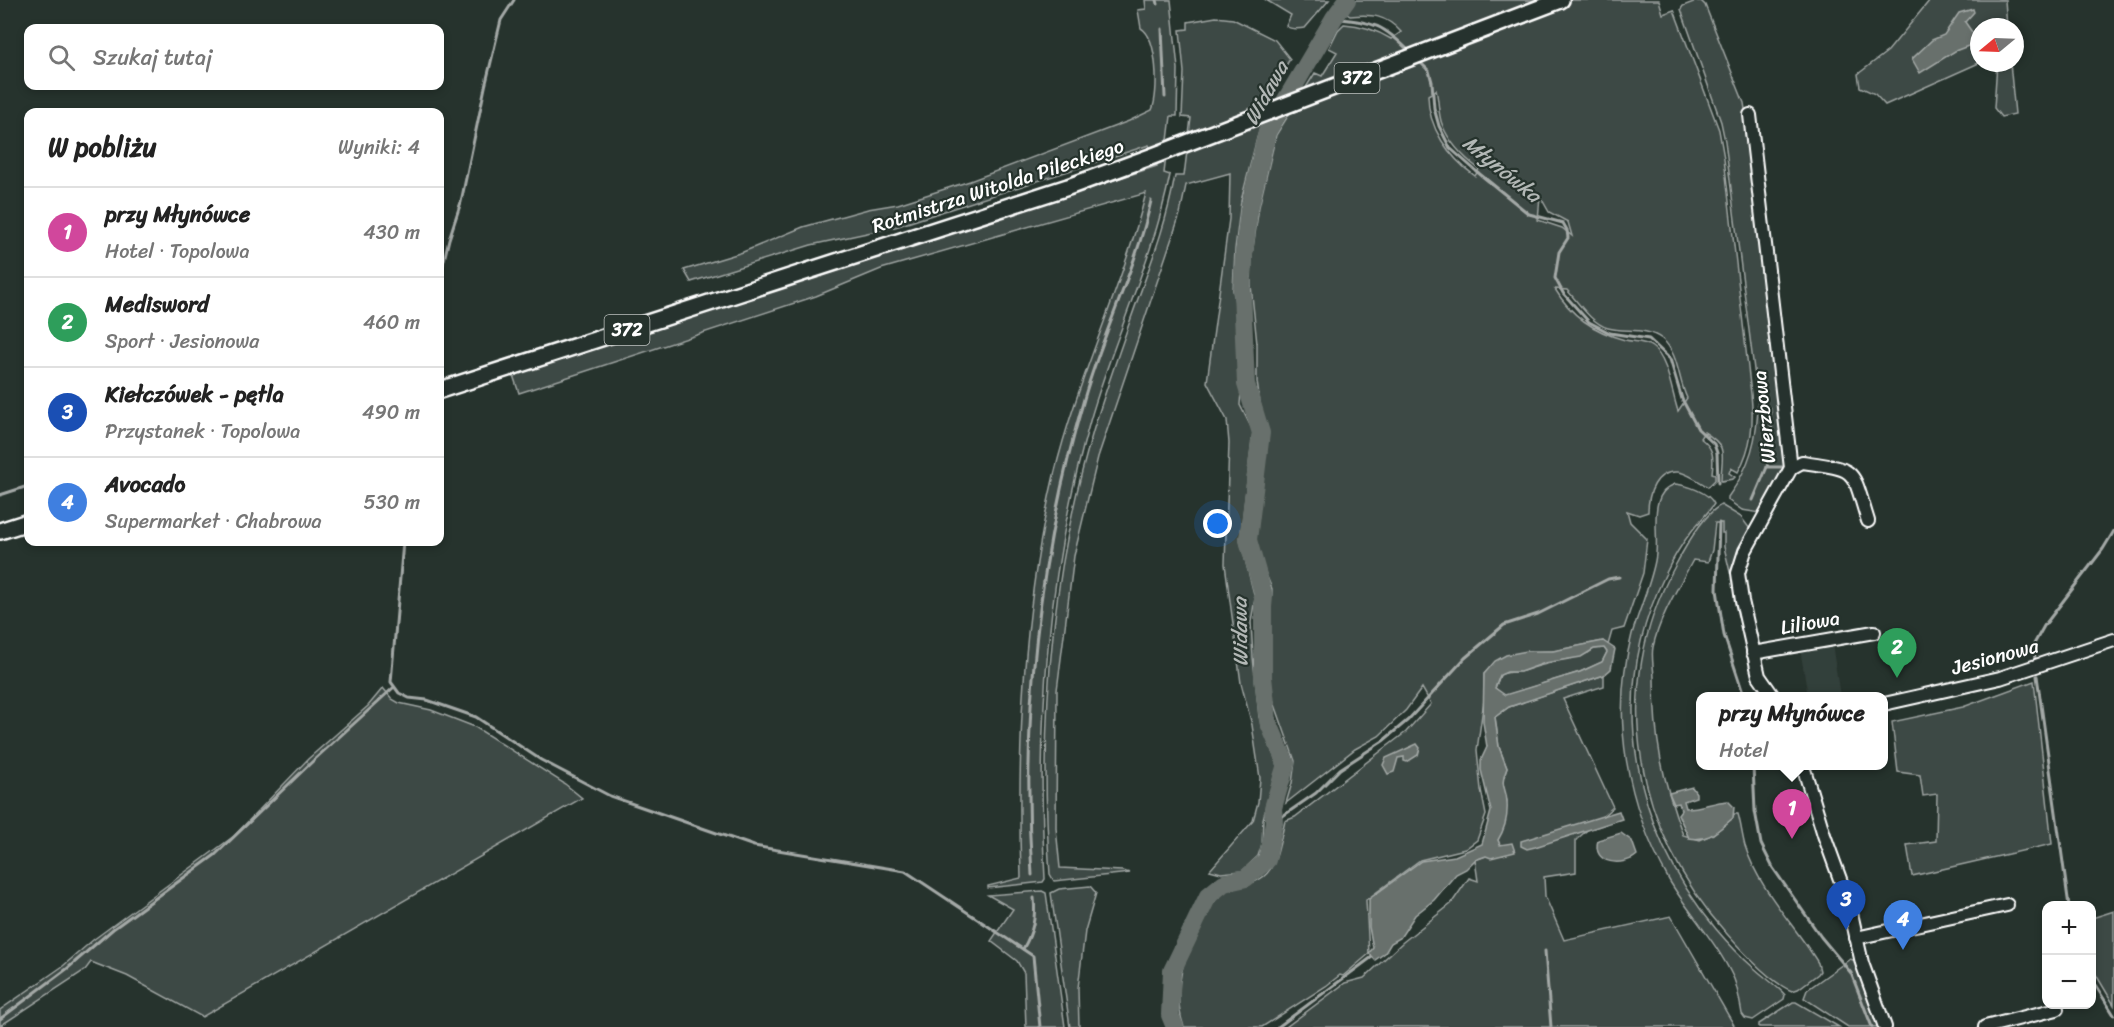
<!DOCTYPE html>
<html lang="pl">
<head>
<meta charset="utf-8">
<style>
	body { margin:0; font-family:Sriracha,sans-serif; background:#f6f6f6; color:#222 }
	.controls { position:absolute; right:18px; bottom:18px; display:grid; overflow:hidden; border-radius:12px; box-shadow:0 3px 9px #0003 }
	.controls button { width:54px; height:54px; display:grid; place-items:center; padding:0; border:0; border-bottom:2px solid #e0e0e0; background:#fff; color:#222; font:30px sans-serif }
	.compass { position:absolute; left:1970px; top:18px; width:54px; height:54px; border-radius:50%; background:#fff; box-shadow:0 3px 9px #0003; rotate:251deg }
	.you { position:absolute; left:1218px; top:524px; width:21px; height:21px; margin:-15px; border:4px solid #fff; border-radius:50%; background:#1a73e8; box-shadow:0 0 0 9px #1a73e833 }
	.badge { display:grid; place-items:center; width:39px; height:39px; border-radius:50%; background:#1a73e8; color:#fff; font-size:20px; font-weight:700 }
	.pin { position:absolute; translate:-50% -50px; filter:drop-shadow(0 2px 3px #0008) }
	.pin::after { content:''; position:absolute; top:32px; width:21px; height:18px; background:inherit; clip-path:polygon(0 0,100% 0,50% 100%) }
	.popup { position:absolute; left:1696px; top:692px; width:192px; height:78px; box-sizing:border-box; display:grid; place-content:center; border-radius:12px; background:#fff; filter:drop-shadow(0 2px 4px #0005); font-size:20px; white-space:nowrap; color:#767676 }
	.popup b { font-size:22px; color:#222 }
	.popup::after { content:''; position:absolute; left:50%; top:100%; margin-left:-12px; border:12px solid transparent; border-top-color:#fff }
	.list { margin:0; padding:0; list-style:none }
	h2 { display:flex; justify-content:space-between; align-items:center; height:78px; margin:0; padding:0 24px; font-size:26px }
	h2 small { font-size:20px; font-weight:400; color:#767676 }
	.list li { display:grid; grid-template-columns:39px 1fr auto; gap:18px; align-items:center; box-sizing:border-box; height:90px; padding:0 24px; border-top:2px solid #e0e0e0 }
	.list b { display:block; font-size:22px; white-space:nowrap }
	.list p { margin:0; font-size:20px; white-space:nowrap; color:#767676 }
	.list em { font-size:20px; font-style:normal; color:#767676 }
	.icon { flex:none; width:33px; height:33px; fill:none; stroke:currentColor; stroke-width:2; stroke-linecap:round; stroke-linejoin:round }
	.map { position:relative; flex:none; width:2114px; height:1027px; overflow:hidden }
	.search { position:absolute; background:#fff; box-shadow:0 3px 9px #0003; left:24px; top:24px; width:420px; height:66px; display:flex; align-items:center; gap:15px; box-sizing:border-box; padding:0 21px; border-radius:12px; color:#767676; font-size:22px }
	.panel { position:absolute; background:#fff; box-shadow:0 3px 9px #0003; left:24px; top:108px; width:420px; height:438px; border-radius:12px }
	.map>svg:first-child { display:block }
	.built { fill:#333f3a }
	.green { fill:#3e4944; stroke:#9ea4a2; stroke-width:1.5; fill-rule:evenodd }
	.water { fill:#67706c; stroke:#a4a9a7; stroke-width:1.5; fill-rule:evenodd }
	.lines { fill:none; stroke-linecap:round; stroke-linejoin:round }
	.stream { stroke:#a4a9a7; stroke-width:3 }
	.river { stroke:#67706c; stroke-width:18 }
	.minor-casing { stroke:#fff; stroke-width:16 }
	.major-casing { stroke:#fff; stroke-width:20 }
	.minor { stroke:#26332d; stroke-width:12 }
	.major { stroke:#26332d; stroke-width:15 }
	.labels { text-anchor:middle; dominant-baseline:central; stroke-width:4.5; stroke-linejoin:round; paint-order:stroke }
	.shield { fill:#26332d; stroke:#bec2c0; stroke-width:1.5 }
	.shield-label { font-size:18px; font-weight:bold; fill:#fff }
	.street-label { font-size:20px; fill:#fff; stroke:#26332d }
	.water-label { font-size:21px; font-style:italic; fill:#b3b8b6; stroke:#26332d }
</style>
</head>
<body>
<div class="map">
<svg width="2114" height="1027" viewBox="0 0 2114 1027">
	<rect width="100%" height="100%" fill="#26332d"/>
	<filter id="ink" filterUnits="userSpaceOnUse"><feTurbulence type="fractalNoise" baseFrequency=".0167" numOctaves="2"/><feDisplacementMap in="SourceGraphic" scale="12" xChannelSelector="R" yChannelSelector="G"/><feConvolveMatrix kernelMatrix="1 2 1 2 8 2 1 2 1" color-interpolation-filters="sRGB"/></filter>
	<g filter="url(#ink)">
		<path class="built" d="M 1832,643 L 1840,696 L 1816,695 L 1808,696 L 1800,649 Z"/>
		<g class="green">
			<path d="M 1145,0 L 1171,0 L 1178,69 L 1177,116 L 1171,116 L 1164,173 L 1170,175 C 1153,260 1114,337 1090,421 C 1047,573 1036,721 1045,879 L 1043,882 L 988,888 L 988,886 L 1021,878 C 1017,743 1023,607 1054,475 C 1077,379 1122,289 1146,193 L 881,269 L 816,296 L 519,393 L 513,375 L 1157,166 L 1149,145 L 895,227 L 811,245 L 691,282 L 684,270 L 743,252 L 803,227 L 868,209 L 898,204 L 970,181 L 1129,121 L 1152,110 C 1159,93 1158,38 1141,28 L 1138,10 L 1146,9 Z"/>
			<path d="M 1266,0 L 1329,0 L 1305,28 C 1299,29 1291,30 1286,26 L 1291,15 Z"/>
			<path d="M 1353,0 L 1659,0 L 1663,14 L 1674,10 L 1719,130 L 1724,158 L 1751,394 C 1754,422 1752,447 1738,472 L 1731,468 L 1729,473 L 1735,477 L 1733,479 L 1721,481 C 1721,454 1730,448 1704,432 L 1700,438 C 1714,448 1714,457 1712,473 L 1715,474 L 1715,480 L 1708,487 C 1700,482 1688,473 1678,472 C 1655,470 1648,494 1648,512 L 1639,515 L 1627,511 L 1630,522 L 1647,539 L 1643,573 L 1624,628 L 1612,631 L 1608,645 L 1603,641 C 1586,644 1569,649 1552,651 C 1523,653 1504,651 1484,674 L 1484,700 L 1477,750 L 1481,790 L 1486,815 L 1477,840 L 1465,849 L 1420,860 L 1366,900 L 1369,954 L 1343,976 L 1340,975 L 1326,986 L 1262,1027 L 1184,1027 C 1167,979 1194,929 1222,891 C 1276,880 1273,871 1285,821 L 1295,817 L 1406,732 L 1431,704 L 1422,688 L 1406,710 L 1379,736 L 1355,749 L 1286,803 L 1292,783 L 1295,761 L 1273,699 L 1269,663 L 1272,589 L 1256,550 L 1255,533 L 1268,433 L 1262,415 L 1257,382 L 1257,344 L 1251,285 L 1252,255 L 1259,207 L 1276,135 L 1315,73 L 1322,76 L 1337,52 L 1329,48 L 1338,30 L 1344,24 C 1362,25 1376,30 1391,39 L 1401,32 C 1386,15 1372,14 1350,16 L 1347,14 ZM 1436,90 C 1439,101 1438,114 1442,124 C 1449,143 1463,157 1479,169 L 1475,176 C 1449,157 1428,128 1428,95 ZM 1540,196 L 1549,212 L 1568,222 L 1572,236 L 1562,228 L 1538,220 ZM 1555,289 L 1567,290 C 1578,302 1591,323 1608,328 C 1626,333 1645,326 1662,339 C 1679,353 1678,380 1687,398 L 1678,411 C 1672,394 1668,358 1652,347 C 1645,341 1634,342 1625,340 C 1594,332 1571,316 1555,289 Z"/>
			<path d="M 1930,0 L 2005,0 L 2007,27 L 1979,27 L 1979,63 L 1885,105 L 1875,94 L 1860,87 L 1858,74 L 1888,51 Z"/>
			<path d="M 1696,1 L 1701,1 L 1705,5 L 1744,103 L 1747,122 L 1785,460 L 1783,471 L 1760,513 L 1742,510 L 1728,500 L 1728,497 C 1750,467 1758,438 1758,401 L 1725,141 L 1721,122 L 1681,9 L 1683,6 Z"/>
			<path d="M 1216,17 L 1233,19 L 1275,40 L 1290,59 L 1275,83 L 1257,138 L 1241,201 L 1235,249 L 1233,290 L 1239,329 L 1238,375 L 1241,392 L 1240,405 L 1253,431 L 1240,540 L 1255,598 L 1251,622 L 1253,657 L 1259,717 L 1279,763 L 1279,777 L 1270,792 L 1263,819 L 1262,844 L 1258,856 L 1242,871 L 1221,873 L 1210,870 L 1253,821 L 1258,802 L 1260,778 L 1252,725 L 1241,683 L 1225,564 L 1229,443 L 1227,420 L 1207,382 L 1229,219 L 1230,173 L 1186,185 L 1180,214 L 1098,457 L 1074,556 L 1057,690 L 1056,828 L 1060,868 L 1122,871 L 1130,873 L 1054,881 L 1050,874 C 1039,725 1051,572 1094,428 C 1105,393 1117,358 1129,324 C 1147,272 1165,232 1175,176 L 1184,176 L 1191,118 L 1182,117 L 1184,72 L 1180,30 L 1188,29 L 1188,22 Z"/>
			<path d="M 1997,63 L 2010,63 L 2015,114 L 2001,117 L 1994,108 Z"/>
			<path d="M 1675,484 C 1686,485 1709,492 1714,504 C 1707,514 1698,523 1691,532 C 1681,545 1672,560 1665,575 C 1606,695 1632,828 1716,929 C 1727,942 1740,956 1754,968 C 1764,977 1776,985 1785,995 L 1784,999 L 1753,1020 L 1745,1018 L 1742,1014 C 1740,1003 1738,989 1734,979 C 1717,942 1689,914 1669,880 C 1627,806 1610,718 1632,634 C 1639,610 1650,586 1655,561 C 1661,534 1645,495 1675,484 Z"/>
			<path d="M 1721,505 L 1741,517 L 1750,529 L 1730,572 L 1724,547 L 1724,533 L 1722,533 L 1722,523 L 1715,523 L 1712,550 L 1708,562 L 1693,560 C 1678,588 1660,616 1653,647 C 1651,657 1654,669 1654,679 C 1654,739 1662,779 1683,835 L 1700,840 L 1713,834 L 1733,818 L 1734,814 L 1738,814 C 1741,824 1742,835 1745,846 C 1759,890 1795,925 1818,963 L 1820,971 L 1818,974 L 1798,989 L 1792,991 C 1771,983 1742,951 1727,934 C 1636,832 1607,690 1675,566 C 1684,549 1704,514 1721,505 Z"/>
			<path d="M 1604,648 L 1607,652 L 1602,662 L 1580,672 L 1504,696 L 1495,688 L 1500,675 C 1508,671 1515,673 1523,671 C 1544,664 1566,659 1588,653 L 1594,649 Z"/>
			<path d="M 1604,675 L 1604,686 L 1563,699 L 1613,807 L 1576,840 L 1576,872 L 1544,877 L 1545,896 L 1564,940 L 1671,916 L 1735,1027 L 1286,1027 L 1345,983 L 1364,978 L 1403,942 L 1451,904 L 1469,878 L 1478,881 L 1475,860 L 1486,856 L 1503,855 L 1498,840 L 1507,801 L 1502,782 L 1507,768 L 1499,747 L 1495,717 L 1509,707 Z"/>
			<path d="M 2034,681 L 2052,844 L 1912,876 L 1907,845 L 1936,841 L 1937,794 L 1923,796 L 1920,775 L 1898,772 L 1892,722 L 1963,707 Z"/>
			<path d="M 383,688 L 392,699 L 399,703 L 431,710 L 475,727 L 565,784 L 582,798 L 202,1017 L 127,976 L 91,962 L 85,970 L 0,1026 L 0,1010 L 63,966 L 93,940 L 234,836 L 308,759 L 368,706 Z"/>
			<path d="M 1090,886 L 1096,893 L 1085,931 L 1078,988 L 1079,1027 L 1070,1027 L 1051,893 L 1059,889 Z"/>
			<path d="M 1042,891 L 1046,893 L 1065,1027 L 1026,1027 L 1024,973 L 1017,961 L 991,941 L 1013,909 L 988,895 Z"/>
			<path d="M 2114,911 L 2114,1005 L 2092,968 L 2092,918 Z"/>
			<path d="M 1850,959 L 1856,961 L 1880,1027 L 1848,1027 L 1804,998 L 1807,990 Z"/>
			<path d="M 1793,1002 L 1796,1002 L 1839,1027 L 1759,1027 L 1759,1024 Z"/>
		</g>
		<g class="water">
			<path d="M 1973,9 L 1974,12 L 1965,22 L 1979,42 L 1955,51 L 1920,73 L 1912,59 L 1932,40 L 1944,35 L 1959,13 Z"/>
			<path d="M 1603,641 L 1615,649 L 1611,669 L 1604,675 L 1509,707 L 1495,717 L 1499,747 L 1507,768 C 1499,789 1506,784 1507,802 C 1508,815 1505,829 1498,840 L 1500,845 L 1512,843 L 1515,852 L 1491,858 L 1486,856 L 1475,860 L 1466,869 L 1456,874 L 1434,900 L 1415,915 L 1400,938 L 1391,943 L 1385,953 L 1375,960 L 1369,953 L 1373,948 L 1369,927 L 1369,899 L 1421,861 L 1455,856 L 1482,844 L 1491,811 L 1481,770 L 1481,760 L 1487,747 L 1483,722 L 1484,674 L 1495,661 L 1506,655 L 1527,651 L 1553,651 ZM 1604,648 L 1607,652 L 1602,662 L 1580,672 L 1505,695 L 1495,688 L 1500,675 L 1507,672 L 1520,672 L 1545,663 L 1581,657 L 1594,649 Z"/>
			<path d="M 1417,744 L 1420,748 L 1418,755 L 1407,762 L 1404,761 L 1404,757 L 1398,758 L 1394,772 L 1388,774 L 1383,765 L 1386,758 Z"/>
			<path d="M 1692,787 L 1696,793 L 1696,797 L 1684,801 L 1686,808 C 1701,808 1713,802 1728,801 L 1734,807 L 1733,818 C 1718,830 1709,842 1689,838 L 1678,814 L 1681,810 L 1679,803 L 1674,804 L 1669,793 Z"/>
			<path d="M 1619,811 L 1622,819 L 1535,847 L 1527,849 L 1521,846 L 1521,841 Z"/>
			<path d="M 1621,833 L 1632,841 L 1637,855 C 1624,867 1591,865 1598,840 Z"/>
		</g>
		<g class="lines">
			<g class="stream">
				<path d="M 1157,0 L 1158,4"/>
				<path d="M 1334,18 C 1375,23 1381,23 1411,53"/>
				<path d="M 1162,29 L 1165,97"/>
				<path d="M 1418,60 L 1429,71 L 1432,82 L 1434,108 L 1439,126 L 1450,148 L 1476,171 L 1529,214 L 1563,223 L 1567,230 L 1568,238 L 1559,252 L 1555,278 L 1563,293 L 1589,322 L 1610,333 L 1649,339 L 1670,359 L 1682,399 L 1698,429 L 1714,444 L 1717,453 L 1718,483"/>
				<path d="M 440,277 L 449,239 L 461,202 L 485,87 L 501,20 L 514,0"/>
				<path d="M 1770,408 L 1772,437 L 1767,467 L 1784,467"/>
				<path d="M 0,495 L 28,486"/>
				<path d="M 1753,500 L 1767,467"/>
				<path d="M 1719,523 L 1717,590 L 1724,635 L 1744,696"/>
				<path d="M 403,542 L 391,682 L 399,693 L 409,698 L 427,700 L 476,717 L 541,760 L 610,796 L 754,846 L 905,871 L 1033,956 L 1040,1027"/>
				<path d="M 2035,660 L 2034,644 L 2044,626 L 2103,549 L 2114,531"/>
				<path d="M 2037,676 L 2069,906"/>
				<path d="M 1753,766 L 1755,811 L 1761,844 L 1773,868 L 1821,937 L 1851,973 L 1872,1027"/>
				<path d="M 1274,822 L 1316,793 L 1340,769 L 1383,741 L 1408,720 L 1465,658 L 1504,625 L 1538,614 L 1608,579 L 1619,577"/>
				<path d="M 1032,875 C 1021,714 1039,554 1084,399 C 1103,332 1136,269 1151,201"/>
				<path d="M 1023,949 C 1033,932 1036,918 1034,898"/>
				<path d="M 1545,951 L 1551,1027"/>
				<path d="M 2092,980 L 2114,1015"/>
				<path d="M 0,1019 L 68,968 L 113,929 L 215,855 L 315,759 L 393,688"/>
				<path d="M 1278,1027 L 1372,957"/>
			</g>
			<path class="river" d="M 1175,1027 L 1170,1015 L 1172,971 L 1208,896 L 1224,883 L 1246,878 L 1267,860 L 1274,822 L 1273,808 L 1286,764 L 1268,721 L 1263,677 L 1263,593 L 1248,540 L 1261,433 L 1246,384 L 1242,291 L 1244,255 L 1249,210 L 1267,132 L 1334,18 L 1347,0"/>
			<defs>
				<g id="minor">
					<path d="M 1750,115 L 1791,468 L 1745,551 L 1738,573 L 1742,601 L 1759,676 L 1773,696"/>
					<path d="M 1791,468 L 1802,462 C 1859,470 1851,467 1868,521"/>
					<path d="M 1753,653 L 1874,632"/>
					<path d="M 1884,704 L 2000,678 L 2114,640"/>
					<path d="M 1803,766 L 1824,835 L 1849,904 L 1862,963 L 1885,1027"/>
					<path d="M 1856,938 L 2007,905"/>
					<path d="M 1985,1027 L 2057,1009"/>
				</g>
				<g id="major">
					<path d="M 440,390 L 1068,187 L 1153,156 L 1561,0"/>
					<path d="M 0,531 L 28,522"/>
				</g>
			</defs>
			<use href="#minor" class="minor-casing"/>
			<use href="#major" class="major-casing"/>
			<use href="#minor" class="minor"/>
			<use href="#major" class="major"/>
		</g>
	</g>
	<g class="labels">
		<g class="shield">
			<rect x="1334.5" y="63" width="45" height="30" rx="4.5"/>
			<rect x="604.5" y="315" width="45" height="30" rx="4.5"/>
		</g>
		<g class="shield-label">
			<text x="1357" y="78">372</text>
			<text x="627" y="330">372</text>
		</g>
		<g class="street-label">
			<text transform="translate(998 186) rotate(-18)">Rotmistrza Witolda Pileckiego</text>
			<text transform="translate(1764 417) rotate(-96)">Wierzbowa</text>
			<text transform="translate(1810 623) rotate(-10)">Liliowa</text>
			<text transform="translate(1995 657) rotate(-15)">Jesionowa</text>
		</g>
		<g class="water-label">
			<text transform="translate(1266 93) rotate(-61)">Widawa</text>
			<text transform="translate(1502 169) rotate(39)">Młynówka</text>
			<text transform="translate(1240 632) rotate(-91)">Widawa</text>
		</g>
	</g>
</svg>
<div class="controls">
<button>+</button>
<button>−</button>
</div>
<svg class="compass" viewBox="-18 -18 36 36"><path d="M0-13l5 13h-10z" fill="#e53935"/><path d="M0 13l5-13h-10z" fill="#767676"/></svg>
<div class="you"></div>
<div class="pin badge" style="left:1792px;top:839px;background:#d1479c">1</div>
<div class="popup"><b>przy Młynówce</b>Hotel</div>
<div class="pin badge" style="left:1897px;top:678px;background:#2e9e5b">2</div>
<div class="pin badge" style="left:1846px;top:930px;background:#1a4fb4">3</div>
<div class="pin badge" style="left:1903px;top:950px;background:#3f7fe0">4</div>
<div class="search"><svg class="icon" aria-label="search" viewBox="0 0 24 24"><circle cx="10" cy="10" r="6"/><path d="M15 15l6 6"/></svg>Szukaj tutaj</div>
<section class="panel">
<h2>W pobliżu<small>Wyniki: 4</small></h2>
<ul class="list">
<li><span class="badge" style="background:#d1479c">1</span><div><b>przy Młynówce</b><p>Hotel · Topolowa</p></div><em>430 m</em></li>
<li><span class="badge" style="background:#2e9e5b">2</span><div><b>Medisword</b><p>Sport · Jesionowa</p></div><em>460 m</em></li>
<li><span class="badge" style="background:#1a4fb4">3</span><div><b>Kiełczówek - pętla</b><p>Przystanek · Topolowa</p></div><em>490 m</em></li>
<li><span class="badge" style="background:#3f7fe0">4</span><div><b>Avocado</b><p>Supermarket · Chabrowa</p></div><em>530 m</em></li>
</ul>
</section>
</div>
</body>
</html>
